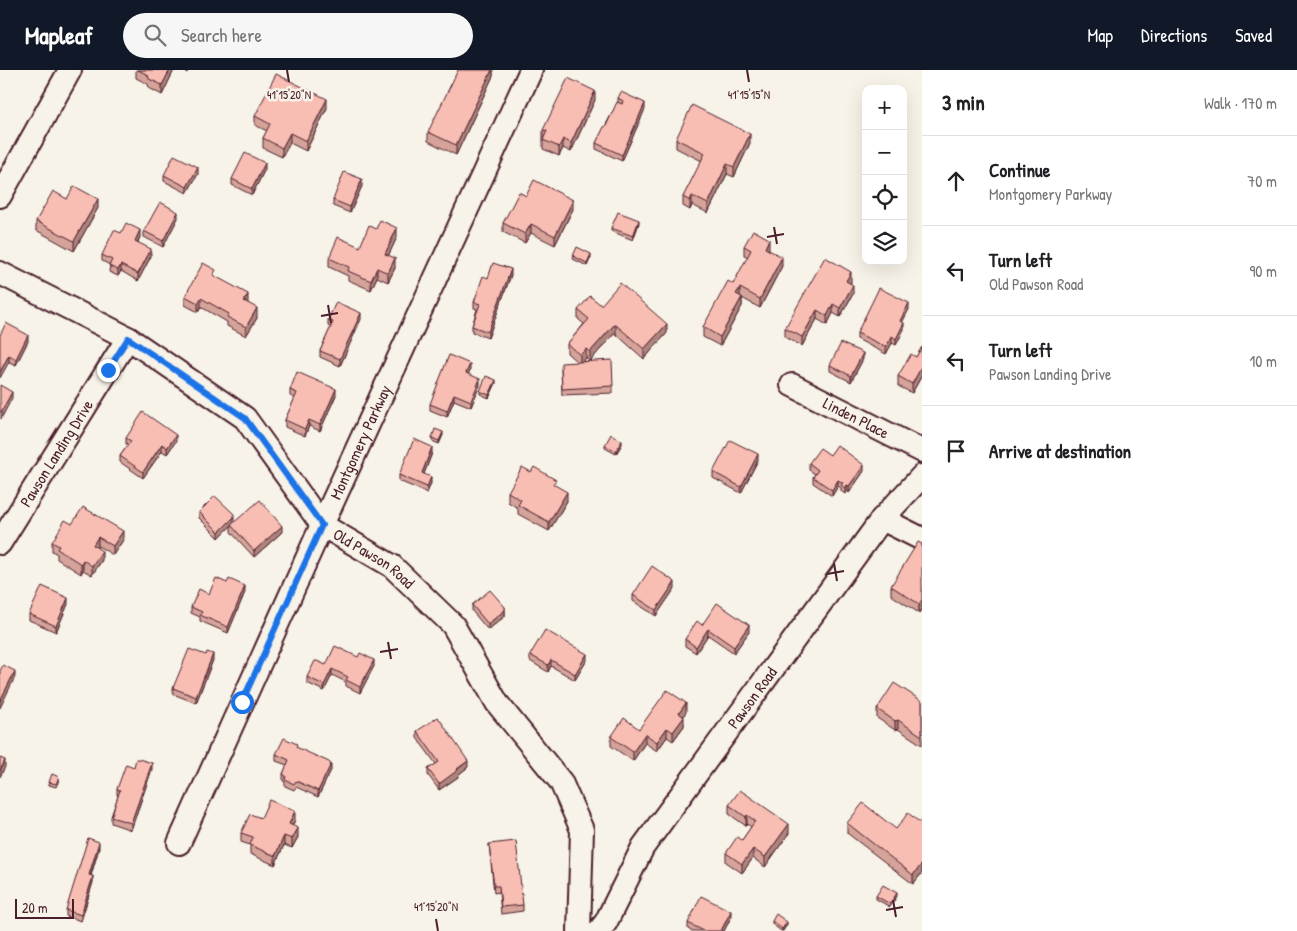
<!DOCTYPE html>
<html lang="en">
<head>
<meta charset="utf-8">
<style>
	body { margin:0; font-family:"Patrick Hand",sans-serif; background:#f6f6f6; color:#202124 }
	.controls { position:absolute; right:15px; top:15px; display:grid; overflow:hidden; border-radius:10px; box-shadow:0 5px 20px #0002 }
	.controls button { width:45px; height:45px; display:grid; place-items:center; padding:0; border:0; border-bottom:1px solid #e0e0e0; background:#fff; color:#202124; font:25px sans-serif }
	.scale { position:absolute; left:15px; bottom:12px; width:59px; box-sizing:border-box; padding-left:5px; border:2px solid #4a1f2b; border-top:0; font-size:14px; line-height:18px; white-space:nowrap; color:#4a1f2b; -webkit-text-stroke:4px #f7f3e8; paint-order:stroke }
	.stop { position:absolute; width:15px; height:15px; margin:-11px; border:4px solid #1a73e8; border-radius:50%; background:#fff }
	.stop.end { background:#1a73e8; border-color:#fff; box-shadow:0 1px 5px #0008 }
	.list { margin:0; padding:0; list-style:none }
	h2 { display:flex; justify-content:space-between; align-items:center; height:65px; margin:0; padding:0 20px; font-size:21px }
	h2 small { font-size:16px; font-weight:400; color:#757577 }
	.list li { display:grid; grid-template-columns:32px 1fr auto; gap:15px; align-items:center; box-sizing:border-box; height:90px; padding:0 20px; border-top:1px solid #e0e0e0 }
	.list b { display:block; font-size:19px; white-space:nowrap }
	.list p { margin:0; font-size:16px; white-space:nowrap; color:#757577 }
	.list em { font-size:16px; font-style:normal; color:#757577 }
	.icon { flex:none; width:28px; height:28px; fill:none; stroke:currentColor; stroke-width:2; stroke-linecap:round; stroke-linejoin:round }
	.map { position:relative; flex:none; width:922px; height:861px; overflow:hidden }
	header { display:flex; align-items:center; gap:30px; box-sizing:border-box; height:70px; padding:0 25px; background:#111827; color:#fff }
	header strong { font-size:24px }
	nav { display:flex; gap:28px; margin-inline-start:auto; font-size:18px }
	.search { width:350px; height:45px; background:#f6f6f6; display:flex; align-items:center; gap:12px; box-sizing:border-box; padding:0 18px; border-radius:28px; color:#757577; font-size:19px }
	main { display:flex }
	aside { flex:1; background:#fff }
	.map>svg:first-child { display:block }
	.lines { fill:none; stroke-linecap:round; stroke-linejoin:round }
	.minor-casing { stroke:#4a1f2b; stroke-width:26 }
	.minor { stroke:#f7f3e8; stroke-width:22 }
	.wall { fill:#d5a39a; stroke:#4a1f2b; fill-rule:evenodd }
	.shaded-wall { fill:#ae847d; stroke:#4a1f2b }
	.building { fill:#f8bdb3; stroke:#4a1f2b }
	.route { stroke:#1a73e8; stroke-width:6 }
	.ticks { fill:none; stroke:#4a1f2b; stroke-width:2 }
	.labels { text-anchor:middle; dominant-baseline:central; stroke-width:5; stroke-linejoin:round; paint-order:stroke }
	.street-label { font-size:16px; fill:#4a1f2b; stroke:#f7f3e8 }
	.ticks-label { font-size:12px; text-anchor:middle; fill:#4a1f2b; stroke:#f7f3e8; stroke-width:5; stroke-linejoin:round; paint-order:stroke }
</style>
</head>
<body>
<header>
<strong>Mapleaf</strong>
<div class="search"><svg class="icon" aria-label="search" viewBox="0 0 24 24"><circle cx="10" cy="10" r="6"/><path d="M15 15l6 6"/></svg>Search here</div>
<nav><a>Map</a><a>Directions</a><a>Saved</a></nav>
</header>
<main>
<div class="map">
<svg width="922" height="861" viewBox="0 0 922 861">
	<rect width="100%" height="100%" fill="#f7f3e8"/>
	<filter id="ink" filterUnits="userSpaceOnUse"><feTurbulence type="fractalNoise" baseFrequency=".02" numOctaves="2"/><feDisplacementMap in="SourceGraphic" scale="10" xChannelSelector="R" yChannelSelector="G"/><feConvolveMatrix kernelMatrix="1 2 1 2 8 2 1 2 1" color-interpolation-filters="sRGB"/></filter>
	<g filter="url(#ink)">
		<g class="lines">
			<defs>
				<g id="minor">
					<path d="M 0,126 L 70,0"/>
					<path id="s1" d="M 0,203 L 128,268 L 245,348 L 322,455 L 392,496 L 453,555 L 497,633 L 561,712 L 582,760 L 579,861"/>
					<path id="s2" d="M 792,315 L 922,381"/>
					<path d="M 882,449 L 922,469"/>
					<path id="s3" d="M 0,473 L 128,268"/>
					<path id="s4" d="M 179,773 L 322,455 L 531,0"/>
					<path id="s5" d="M 599,861 L 606,852 L 643,777 L 882,449 L 922,406"/>
				</g>
			</defs>
			<use href="#minor" class="minor-casing"/>
			<use href="#minor" class="minor"/>
		</g>
		<g class="wall">
			<path d="M 136,0 L 174,0 L 162,25 L 149,18 L 148,14 L 136,8 Z"/>
			<path d="M 181,0 L 188,0 L 187,3 Z"/>
			<path d="M 493,0 L 493,6 L 456,85 L 428,71 L 428,62 Z"/>
			<path d="M 618,28 L 645,39 L 622,91 L 596,79 L 596,73 L 618,32 Z"/>
			<path d="M 595,30 L 571,82 L 563,78 L 559,86 L 543,79 L 543,60 Z"/>
			<path d="M 327,38 L 306,81 L 290,73 L 282,87 L 263,78 L 263,68 L 267,61 L 255,55 L 255,46 Z"/>
			<path d="M 676,69 L 750,73 L 734,107 L 727,104 L 708,143 L 692,135 L 690,140 L 683,136 L 683,127 L 702,91 L 676,78 Z"/>
			<path d="M 265,99 L 252,125 L 232,115 L 232,109 Z"/>
			<path d="M 198,104 L 187,123 L 164,111 L 164,105 Z"/>
			<path d="M 362,116 L 350,143 L 333,136 L 333,130 Z"/>
			<path d="M 526,126 L 573,139 L 555,175 L 531,163 L 525,173 L 503,162 L 503,153 Z"/>
			<path d="M 67,129 L 98,138 L 74,181 L 36,160 L 36,151 Z"/>
			<path d="M 178,148 L 163,177 L 144,167 L 144,161 Z"/>
			<path d="M 639,153 L 633,170 L 611,161 L 611,158 Z"/>
			<path d="M 121,163 L 140,167 L 138,172 L 151,186 L 138,211 L 121,201 L 118,206 L 109,202 L 110,195 L 102,191 L 102,185 Z"/>
			<path d="M 397,167 L 388,186 L 395,198 L 388,212 L 377,207 L 371,220 L 348,210 L 348,206 L 329,197 L 329,188 L 360,177 Z"/>
			<path d="M 744,176 L 769,178 L 769,180 L 782,196 L 760,238 L 742,228 L 742,236 L 720,276 L 703,267 L 703,257 L 733,214 L 748,187 L 744,185 Z"/>
			<path d="M 573,186 L 591,187 L 587,196 L 573,189 Z"/>
			<path d="M 511,205 L 488,268 L 472,262 L 472,256 L 477,239 L 474,238 L 474,232 Z"/>
			<path d="M 216,207 L 248,234 L 257,248 L 246,266 L 227,256 L 227,252 L 201,237 L 198,242 L 185,235 L 185,226 Z"/>
			<path d="M 851,212 L 850,214 L 853,224 L 840,247 L 833,243 L 827,255 L 817,249 L 802,276 L 785,267 L 785,258 Z"/>
			<path d="M 601,235 L 667,263 L 644,289 L 616,264 L 614,264 L 590,291 L 613,316 L 613,323 L 562,325 L 561,299 L 577,292 L 567,283 L 567,274 L 584,254 L 578,249 L 578,240 ZM 586,288 L 590,291 L 582,292 Z"/>
			<path d="M 909,239 L 902,252 L 904,259 L 896,275 L 892,273 L 886,284 L 857,269 L 857,263 Z"/>
			<path d="M 361,249 L 340,296 L 320,287 L 320,281 L 331,257 L 328,256 L 328,250 Z"/>
			<path d="M 0,265 L 28,271 L 16,295 L 9,292 Z"/>
			<path d="M 922,277 L 922,305 L 912,323 L 898,316 L 898,306 L 916,287 Z"/>
			<path d="M 863,289 L 851,312 L 830,301 L 830,295 Z"/>
			<path d="M 470,300 L 468,304 L 480,315 L 471,337 L 454,330 L 447,347 L 430,340 L 430,334 Z"/>
			<path d="M 496,313 L 489,328 L 480,324 L 480,321 Z"/>
			<path d="M 290,320 L 336,325 L 320,361 L 309,356 L 305,366 L 285,357 L 285,350 L 295,328 L 290,326 Z"/>
			<path d="M 443,365 L 439,374 L 432,371 L 432,368 Z"/>
			<path d="M 126,368 L 176,371 L 167,384 L 162,381 L 143,408 L 120,392 L 120,386 L 128,375 L 126,374 Z"/>
			<path d="M 622,374 L 616,384 L 605,378 L 605,375 Z"/>
			<path d="M 432,383 L 424,404 L 431,413 L 427,423 L 399,411 L 399,405 Z"/>
			<path d="M 830,385 L 864,401 L 849,423 L 847,421 L 845,424 L 841,421 L 841,418 L 838,416 L 832,426 L 813,413 L 813,407 L 815,404 L 809,400 L 809,393 Z"/>
			<path d="M 758,390 L 741,423 L 713,408 L 713,402 Z"/>
			<path d="M 556,416 L 567,431 L 549,461 L 518,444 L 518,438 L 508,432 L 508,422 Z"/>
			<path d="M 199,442 L 234,453 L 282,462 L 254,487 L 231,462 L 231,456 L 219,468 L 199,448 Z"/>
			<path d="M 72,454 L 123,470 L 113,485 L 98,476 L 97,478 L 102,490 L 92,505 L 83,500 L 81,504 L 57,489 L 57,484 L 52,481 L 52,472 Z"/>
			<path d="M 922,474 L 919,543 L 891,525 L 891,516 Z"/>
			<path d="M 675,518 L 656,546 L 633,531 L 633,525 Z"/>
			<path d="M 245,522 L 228,563 L 200,551 L 200,547 L 191,543 L 191,537 L 209,524 Z"/>
			<path d="M 68,534 L 56,562 L 29,550 L 29,544 Z"/>
			<path d="M 472,535 L 505,537 L 505,546 L 488,560 L 472,541 Z"/>
			<path d="M 702,555 L 749,562 L 734,583 L 708,565 L 696,583 L 685,576 L 685,569 Z"/>
			<path d="M 206,585 L 213,590 L 196,633 L 173,624 L 173,618 Z"/>
			<path d="M 530,585 L 587,590 L 575,610 L 551,596 L 548,602 L 530,591 Z"/>
			<path d="M 326,595 L 374,596 L 360,623 L 346,616 L 346,612 L 332,605 L 324,621 L 307,613 L 307,607 Z"/>
			<path d="M 922,631 L 922,675 L 898,659 L 895,660 L 877,648 L 877,639 Z"/>
			<path d="M 686,642 L 683,646 L 684,656 L 673,671 L 667,667 L 657,681 L 645,673 L 633,691 L 611,676 L 611,667 L 639,659 Z"/>
			<path d="M 417,661 L 468,697 L 458,705 L 458,707 L 439,720 L 428,705 L 428,699 L 436,694 L 417,668 Z"/>
			<path d="M 297,678 L 331,700 L 318,727 L 296,717 L 294,720 L 285,716 L 285,712 L 283,711 L 283,704 L 287,695 L 276,691 L 276,684 Z"/>
			<path d="M 134,697 L 152,699 L 131,760 L 111,753 L 111,747 L 118,726 L 117,725 L 117,719 Z"/>
			<path d="M 59,710 L 56,717 L 49,715 L 49,712 Z"/>
			<path d="M 729,735 L 789,763 L 765,797 L 753,788 L 742,803 L 726,792 L 726,783 L 742,770 L 751,757 L 747,754 L 746,756 L 729,744 Z"/>
			<path d="M 261,748 L 295,750 L 292,756 L 298,767 L 292,778 L 284,775 L 275,795 L 250,784 L 250,775 L 241,772 L 241,763 Z"/>
			<path d="M 847,753 L 896,759 L 922,754 L 922,803 L 913,814 L 847,763 Z"/>
			<path d="M 489,774 L 523,835 L 523,841 L 501,844 L 499,822 L 494,823 Z"/>
			<path d="M 99,778 L 91,806 L 93,812 L 81,851 L 66,846 L 66,840 Z"/>
			<path d="M 876,826 L 897,826 L 890,837 L 876,829 Z"/>
			<path d="M 731,847 L 724,861 L 691,861 L 688,859 L 688,853 Z"/>
			<path d="M 772,851 L 787,855 L 783,861 L 781,861 L 772,854 Z"/>
		</g>
		<g class="shaded-wall">
			<path d="M 170,0 L 174,0 L 162,25 L 162,15 Z"/>
			<path d="M 492,0 L 493,0 L 493,6 L 456,85 L 456,75 Z"/>
			<path d="M 595,21 L 595,30 L 571,82 L 571,73 Z"/>
			<path d="M 327,29 L 327,38 L 306,81 L 306,71 Z"/>
			<path d="M 645,33 L 645,39 L 622,91 L 622,85 Z"/>
			<path d="M 290,63 L 290,73 L 282,87 L 282,78 Z"/>
			<path d="M 750,64 L 750,73 L 734,107 L 734,97 Z"/>
			<path d="M 563,69 L 563,78 L 559,86 L 559,77 Z"/>
			<path d="M 265,93 L 265,99 L 252,125 L 252,119 Z"/>
			<path d="M 727,94 L 727,104 L 708,143 L 708,134 Z"/>
			<path d="M 198,97 L 198,104 L 187,123 L 187,117 Z"/>
			<path d="M 362,109 L 362,116 L 350,143 L 350,137 Z"/>
			<path d="M 692,126 L 692,135 L 690,140 L 690,131 Z"/>
			<path d="M 98,129 L 98,138 L 74,181 L 74,171 Z"/>
			<path d="M 573,130 L 573,139 L 555,175 L 555,166 Z"/>
			<path d="M 178,142 L 178,148 L 163,177 L 163,171 Z"/>
			<path d="M 639,150 L 639,153 L 633,170 L 633,166 Z"/>
			<path d="M 531,154 L 531,163 L 525,173 L 525,164 Z"/>
			<path d="M 397,158 L 397,167 L 385,193 L 385,184 Z"/>
			<path d="M 140,160 L 140,167 L 135,177 L 135,171 Z"/>
			<path d="M 769,169 L 769,178 L 765,187 L 765,178 Z"/>
			<path d="M 151,179 L 151,186 L 138,211 L 138,204 Z"/>
			<path d="M 591,184 L 591,187 L 587,196 L 587,193 Z"/>
			<path d="M 782,187 L 782,196 L 760,238 L 760,229 Z"/>
			<path d="M 395,188 L 395,198 L 388,212 L 388,203 Z"/>
			<path d="M 121,195 L 121,201 L 118,206 L 118,200 Z"/>
			<path d="M 377,198 L 377,207 L 371,220 L 371,211 Z"/>
			<path d="M 511,199 L 511,205 L 488,268 L 488,262 Z"/>
			<path d="M 851,202 L 851,212 L 846,221 L 846,211 Z"/>
			<path d="M 853,215 L 853,224 L 840,247 L 840,238 Z"/>
			<path d="M 740,218 L 740,227 L 736,224 Z"/>
			<path d="M 248,224 L 248,234 L 244,231 Z"/>
			<path d="M 742,227 L 742,236 L 720,276 L 720,267 Z"/>
			<path d="M 201,228 L 201,237 L 198,242 L 198,233 Z"/>
			<path d="M 909,233 L 909,239 L 900,257 L 900,251 Z"/>
			<path d="M 833,234 L 833,243 L 827,255 L 827,246 Z"/>
			<path d="M 257,238 L 257,248 L 246,266 L 246,257 Z"/>
			<path d="M 817,240 L 817,249 L 802,276 L 802,267 Z"/>
			<path d="M 361,243 L 361,249 L 340,296 L 340,289 Z"/>
			<path d="M 904,253 L 904,259 L 896,275 L 896,269 Z"/>
			<path d="M 667,254 L 667,263 L 644,289 L 644,279 Z"/>
			<path d="M 614,255 L 616,255 L 616,264 L 614,264 L 590,291 L 590,282 Z"/>
			<path d="M 28,265 L 28,271 L 16,295 L 16,289 Z"/>
			<path d="M 892,266 L 892,273 L 886,284 L 886,277 Z"/>
			<path d="M 586,279 L 586,288 L 580,294 L 580,285 Z"/>
			<path d="M 863,283 L 863,289 L 851,312 L 851,306 Z"/>
			<path d="M 9,285 L 9,292 L 0,308 L 0,302 Z"/>
			<path d="M 470,294 L 470,300 L 466,310 L 466,303 Z"/>
			<path d="M 922,296 L 922,305 L 912,323 L 912,314 Z"/>
			<path d="M 480,309 L 480,315 L 471,337 L 471,331 Z"/>
			<path d="M 496,310 L 496,313 L 489,328 L 489,325 Z"/>
			<path d="M 336,319 L 336,325 L 320,361 L 320,355 Z"/>
			<path d="M 12,322 L 12,328 L 1,349 L 1,342 Z"/>
			<path d="M 454,324 L 454,330 L 447,347 L 447,341 Z"/>
			<path d="M 309,350 L 309,356 L 305,366 L 305,359 Z"/>
			<path d="M 443,362 L 443,365 L 439,374 L 439,371 Z"/>
			<path d="M 176,365 L 176,371 L 167,384 L 167,378 Z"/>
			<path d="M 622,371 L 622,374 L 616,384 L 616,381 Z"/>
			<path d="M 162,374 L 162,381 L 143,408 L 143,402 Z"/>
			<path d="M 432,377 L 432,383 L 422,409 L 422,403 Z"/>
			<path d="M 758,384 L 758,390 L 741,423 L 741,417 Z"/>
			<path d="M 864,395 L 864,401 L 849,423 L 849,416 Z"/>
			<path d="M 431,407 L 431,413 L 427,423 L 427,417 Z"/>
			<path d="M 838,410 L 838,416 L 832,426 L 832,420 Z"/>
			<path d="M 847,415 L 847,421 L 845,424 L 845,418 Z"/>
			<path d="M 567,422 L 567,431 L 549,461 L 549,452 Z"/>
			<path d="M 234,447 L 234,453 L 219,468 L 219,462 Z"/>
			<path d="M 282,456 L 282,462 L 254,487 L 254,481 Z"/>
			<path d="M 123,461 L 123,470 L 113,485 L 113,476 Z"/>
			<path d="M 98,467 L 98,476 L 93,484 L 93,475 Z"/>
			<path d="M 102,481 L 102,490 L 92,505 L 92,496 Z"/>
			<path d="M 83,490 L 83,500 L 81,504 L 81,494 Z"/>
			<path d="M 675,512 L 675,518 L 656,546 L 656,540 Z"/>
			<path d="M 245,516 L 245,522 L 228,563 L 228,557 Z"/>
			<path d="M 68,528 L 68,534 L 56,562 L 56,556 Z"/>
			<path d="M 922,530 L 922,539 L 919,543 L 919,534 Z"/>
			<path d="M 505,540 L 505,546 L 488,560 L 488,554 Z"/>
			<path d="M 749,555 L 749,562 L 734,583 L 734,577 Z"/>
			<path d="M 708,559 L 708,565 L 696,583 L 696,577 Z"/>
			<path d="M 213,584 L 213,590 L 196,633 L 196,627 Z"/>
			<path d="M 587,584 L 587,590 L 575,610 L 575,604 Z"/>
			<path d="M 374,590 L 374,596 L 360,623 L 360,617 Z"/>
			<path d="M 551,590 L 551,596 L 548,602 L 548,595 Z"/>
			<path d="M 332,599 L 332,605 L 324,621 L 324,615 Z"/>
			<path d="M 15,601 L 15,607 L 0,638 L 0,631 Z"/>
			<path d="M 686,633 L 686,642 L 679,652 L 679,643 Z"/>
			<path d="M 684,647 L 684,656 L 673,671 L 673,662 Z"/>
			<path d="M 898,650 L 898,659 L 895,660 L 895,651 Z"/>
			<path d="M 667,658 L 667,667 L 657,681 L 657,672 Z"/>
			<path d="M 645,664 L 645,673 L 633,691 L 633,682 Z"/>
			<path d="M 5,690 L 5,697 L 0,707 L 0,701 Z"/>
			<path d="M 468,691 L 468,697 L 458,705 L 458,707 L 439,720 L 439,714 Z"/>
			<path d="M 152,693 L 152,699 L 131,760 L 131,753 Z"/>
			<path d="M 331,694 L 331,700 L 318,727 L 318,721 Z"/>
			<path d="M 295,741 L 295,750 L 289,763 L 289,754 Z"/>
			<path d="M 747,745 L 747,754 L 746,756 L 746,747 Z"/>
			<path d="M 789,754 L 789,763 L 765,797 L 765,787 Z"/>
			<path d="M 298,758 L 298,767 L 292,778 L 292,769 Z"/>
			<path d="M 284,766 L 284,775 L 275,795 L 275,786 Z"/>
			<path d="M 99,772 L 99,778 L 89,811 L 89,805 Z"/>
			<path d="M 753,779 L 753,788 L 742,803 L 742,794 Z"/>
			<path d="M 922,794 L 922,803 L 913,814 L 913,805 Z"/>
			<path d="M 93,806 L 93,812 L 81,851 L 81,845 Z"/>
			<path d="M 897,823 L 897,826 L 890,837 L 890,834 Z"/>
			<path d="M 731,841 L 731,847 L 724,861 L 721,861 Z"/>
			<path d="M 787,852 L 787,855 L 782,861 L 782,859 Z"/>
		</g>
		<g class="building">
			<path d="M 138,0 L 170,0 L 162,15 L 149,9 L 148,5 Z"/>
			<path d="M 458,0 L 492,0 L 456,75 L 428,62 Z"/>
			<path d="M 276,4 L 327,29 L 306,71 L 290,63 L 282,78 L 263,68 L 270,54 L 255,46 Z"/>
			<path d="M 568,8 L 595,21 L 571,73 L 563,69 L 559,77 L 543,70 L 547,61 L 543,60 Z"/>
			<path d="M 621,22 L 645,33 L 622,85 L 596,73 L 604,57 L 606,56 L 617,32 L 622,34 L 623,31 L 618,28 Z"/>
			<path d="M 692,35 L 750,64 L 734,97 L 727,94 L 708,134 L 692,126 L 690,131 L 683,127 L 705,83 L 676,69 Z"/>
			<path d="M 245,83 L 265,93 L 252,119 L 232,109 Z"/>
			<path d="M 174,85 L 198,97 L 187,117 L 164,105 Z"/>
			<path d="M 344,102 L 362,109 L 350,137 L 333,130 Z"/>
			<path d="M 534,110 L 573,130 L 555,166 L 531,154 L 525,164 L 503,153 L 519,122 L 526,126 Z"/>
			<path d="M 74,116 L 98,129 L 74,171 L 36,151 L 53,121 L 67,129 Z"/>
			<path d="M 160,132 L 178,142 L 163,171 L 144,161 Z"/>
			<path d="M 618,142 L 639,150 L 633,166 L 611,158 Z"/>
			<path d="M 380,150 L 397,158 L 385,184 L 395,188 L 388,203 L 377,198 L 371,211 L 348,201 L 349,197 L 329,188 L 338,167 L 360,177 L 369,155 L 376,159 Z"/>
			<path d="M 126,153 L 140,160 L 135,171 L 151,179 L 138,204 L 121,195 L 118,200 L 109,196 L 112,190 L 102,185 L 114,160 L 121,163 Z"/>
			<path d="M 753,160 L 769,169 L 765,178 L 782,187 L 760,229 L 740,218 L 736,224 L 742,227 L 720,267 L 703,257 L 728,211 L 733,214 L 751,180 L 744,176 Z"/>
			<path d="M 577,177 L 591,184 L 587,193 L 573,186 Z"/>
			<path d="M 825,187 L 851,202 L 846,211 L 853,215 L 840,238 L 833,234 L 827,246 L 817,240 L 802,267 L 785,258 Z"/>
			<path d="M 203,193 L 216,200 L 213,205 L 248,224 L 244,231 L 257,238 L 246,257 L 227,247 L 229,244 L 201,228 L 198,233 L 185,226 Z"/>
			<path d="M 493,193 L 511,199 L 488,262 L 472,256 L 480,234 L 474,232 L 483,206 L 488,208 Z"/>
			<path d="M 620,213 L 667,254 L 644,279 L 616,255 L 614,255 L 590,282 L 586,279 L 580,285 L 567,274 L 589,249 L 578,240 L 590,226 L 601,235 Z"/>
			<path d="M 879,218 L 909,233 L 900,251 L 904,253 L 896,269 L 892,266 L 886,277 L 857,263 Z"/>
			<path d="M 336,232 L 361,243 L 340,289 L 320,281 L 333,252 L 328,250 Z"/>
			<path d="M 6,253 L 28,265 L 16,289 L 9,285 L 0,302 L 0,265 Z"/>
			<path d="M 841,273 L 863,283 L 851,306 L 830,295 Z"/>
			<path d="M 922,277 L 922,296 L 912,314 L 898,306 L 911,284 L 916,287 Z"/>
			<path d="M 449,285 L 470,294 L 466,303 L 480,309 L 471,331 L 454,324 L 447,341 L 430,334 Z"/>
			<path d="M 612,290 L 613,316 L 562,319 L 561,293 Z"/>
			<path d="M 297,302 L 336,319 L 320,355 L 309,350 L 305,359 L 285,350 L 297,323 L 290,320 Z"/>
			<path d="M 486,306 L 496,310 L 489,325 L 480,321 Z"/>
			<path d="M 0,315 L 12,322 L 1,342 L 0,342 Z"/>
			<path d="M 143,342 L 176,365 L 167,378 L 162,374 L 143,402 L 120,386 L 131,371 L 126,368 Z"/>
			<path d="M 435,359 L 443,362 L 439,371 L 432,368 Z"/>
			<path d="M 611,364 L 622,371 L 616,381 L 605,375 Z"/>
			<path d="M 414,369 L 432,377 L 422,403 L 431,407 L 427,417 L 399,405 Z"/>
			<path d="M 730,370 L 758,384 L 741,417 L 713,402 Z"/>
			<path d="M 837,375 L 864,395 L 849,416 L 847,415 L 845,418 L 841,415 L 843,413 L 838,410 L 832,420 L 813,407 L 818,400 L 809,393 L 820,378 L 830,385 Z"/>
			<path d="M 522,397 L 531,402 L 534,397 L 556,410 L 553,414 L 567,422 L 549,452 L 518,435 L 521,430 L 508,422 Z"/>
			<path d="M 215,426 L 234,444 L 234,447 L 219,462 L 199,442 Z"/>
			<path d="M 260,430 L 282,456 L 254,481 L 231,455 Z"/>
			<path d="M 83,437 L 123,461 L 113,476 L 98,467 L 93,475 L 102,481 L 92,496 L 83,490 L 81,494 L 57,479 L 59,476 L 52,472 L 65,450 L 72,454 Z"/>
			<path d="M 918,472 L 922,474 L 922,530 L 919,534 L 891,516 Z"/>
			<path d="M 652,496 L 675,512 L 656,540 L 633,525 Z"/>
			<path d="M 216,508 L 227,513 L 229,509 L 245,516 L 228,557 L 200,545 L 202,542 L 191,537 L 199,519 L 209,524 Z"/>
			<path d="M 42,516 L 68,528 L 56,556 L 29,544 Z"/>
			<path d="M 490,520 L 505,537 L 505,540 L 488,554 L 472,535 Z"/>
			<path d="M 717,533 L 749,555 L 734,577 L 708,559 L 696,577 L 685,569 L 697,551 L 702,555 Z"/>
			<path d="M 545,560 L 587,584 L 575,604 L 551,590 L 548,595 L 530,585 Z"/>
			<path d="M 335,576 L 358,587 L 360,583 L 374,590 L 360,617 L 346,610 L 348,607 L 332,599 L 324,615 L 307,607 L 315,591 L 317,591 L 326,595 Z"/>
			<path d="M 189,579 L 206,585 L 207,582 L 213,584 L 196,627 L 173,618 Z"/>
			<path d="M 3,595 L 15,601 L 0,631 L 0,601 Z"/>
			<path d="M 894,613 L 922,631 L 922,666 L 898,650 L 895,651 L 877,639 Z"/>
			<path d="M 667,620 L 686,633 L 679,643 L 684,647 L 673,662 L 667,658 L 657,672 L 645,664 L 633,682 L 611,667 L 624,648 L 639,659 Z"/>
			<path d="M 438,647 L 468,691 L 457,699 L 458,700 L 439,714 L 428,699 L 439,692 L 417,661 Z"/>
			<path d="M 284,668 L 297,674 L 296,677 L 329,692 L 331,694 L 318,721 L 296,711 L 294,714 L 285,710 L 286,706 L 283,704 L 289,690 L 276,684 Z"/>
			<path d="M 0,688 L 5,690 L 0,701 Z"/>
			<path d="M 136,689 L 139,689 L 152,693 L 131,753 L 111,747 L 120,720 L 117,719 L 126,694 L 134,697 Z"/>
			<path d="M 52,704 L 59,707 L 56,714 L 49,712 Z"/>
			<path d="M 740,720 L 789,754 L 765,787 L 753,779 L 742,794 L 726,783 L 737,767 L 742,770 L 755,751 L 747,745 L 746,747 L 729,735 Z"/>
			<path d="M 269,730 L 295,741 L 289,754 L 298,758 L 292,769 L 284,766 L 275,786 L 250,775 L 253,767 L 241,763 L 250,744 L 261,748 Z"/>
			<path d="M 863,733 L 896,759 L 908,743 L 922,754 L 922,794 L 913,805 L 847,753 Z"/>
			<path d="M 88,768 L 99,772 L 89,805 L 93,806 L 81,845 L 66,840 Z"/>
			<path d="M 516,771 L 523,835 L 501,837 L 499,816 L 494,816 L 489,774 Z"/>
			<path d="M 883,815 L 897,823 L 890,834 L 876,826 Z"/>
			<path d="M 701,826 L 731,841 L 721,861 L 704,861 L 688,853 Z"/>
			<path d="M 776,844 L 787,852 L 782,859 L 772,851 Z"/>
		</g>
	</g>
	<g class="lines" filter="url(#ink)">
		<path class="route" d="M 108,300 L 128,268 L 245,348 L 322,455 L 242,632"/>
	</g>
	<path class="ticks" d="M 287,0 L 289,12M 747,0 L 749,12M 774,157 L 777,174M 767,167 L 784,164M 328,235 L 331,253M 321,246 L 338,243M 834,493 L 837,511M 827,504 L 844,501M 388,572 L 391,589M 380,582 L 398,579M 893,830 L 896,847M 886,840 L 903,837M 436,849 L 438,861"/>
	<g class="labels">
		<g class="street-label">
			<text stroke="none"><textPath href="#s2" startOffset="72">Linden Place</textPath></text>
			<text stroke="none"><textPath href="#s4" startOffset="440">Montgomery Parkway</textPath></text>
			<text stroke="none"><textPath href="#s3" startOffset="106">Pawson Landing Drive</textPath></text>
			<text stroke="none"><textPath href="#s1" startOffset="479">Old Pawson Road</textPath></text>
			<text stroke="none"><textPath href="#s5" startOffset="280">Pawson Road</textPath></text>
		</g>
	</g>
	<g class="ticks-label">
		<text x="289" y="29">41°15'20"N</text>
		<text x="749" y="29">41°15'15"N</text>
		<text x="436" y="841">41°15'20"N</text>
	</g>
</svg>
<div class="controls">
<button>+</button>
<button>−</button>
<button><svg class="icon" aria-label="locate" viewBox="0 0 24 24"><circle cx="12" cy="12" r="6"/><path d="M12 2v4M12 18v4M2 12h4M18 12h4"/></svg></button>
<button><svg class="icon" aria-label="layers" viewBox="0 0 24 24"><path d="M12 4l9 5-9 5-9-5zM3 14l9 5 9-5"/></svg></button>
</div>
<div class="scale">20 m</div>
<div class="stop" style="left:242px;top:632px"></div>
<div class="stop end" style="left:108px;top:300px"></div>
</div>
<aside>
<h2>3 min<small>Walk · 170 m</small></h2>
<ul class="list">
<li><svg class="icon" aria-label="ahead" viewBox="0 0 24 24"><path d="M12 20V5M6 11l6-6 6 6"/></svg><div><b>Continue</b><p>Montgomery Parkway</p></div><em>70 m</em></li>
<li><svg class="icon" aria-label="left" viewBox="0 0 24 24"><path d="M17 20v-9H6M10 6l-5 5 5 5"/></svg><div><b>Turn left</b><p>Old Pawson Road</p></div><em>90 m</em></li>
<li><svg class="icon" aria-label="left" viewBox="0 0 24 24"><path d="M17 20v-9H6M10 6l-5 5 5 5"/></svg><div><b>Turn left</b><p>Pawson Landing Drive</p></div><em>10 m</em></li>
<li><svg class="icon" aria-label="arrive" viewBox="0 0 24 24"><path d="M6 21V4h12l-3 4 3 4H6"/></svg><div><b>Arrive at destination</b></div></li>
</ul>
</aside>
</main>
</body>
</html>
